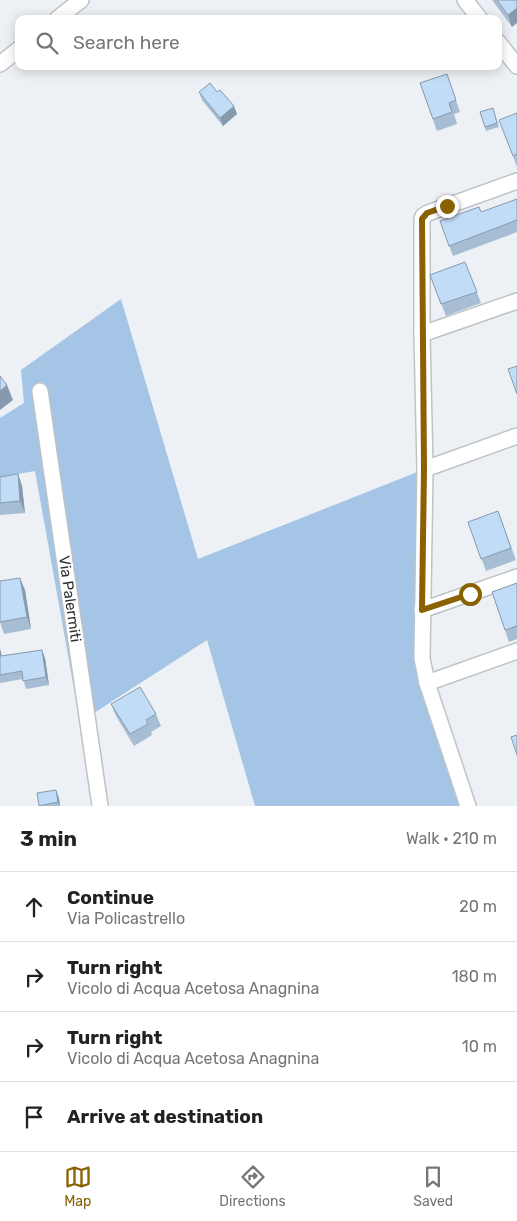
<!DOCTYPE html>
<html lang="en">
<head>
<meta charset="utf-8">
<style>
	body { margin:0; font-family:Rubik,sans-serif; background:#f2f2f2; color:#222 }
	.stop { position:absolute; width:15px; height:15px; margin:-11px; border:4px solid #896100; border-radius:50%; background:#fff }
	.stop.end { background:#896100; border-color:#fff; box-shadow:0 1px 5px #0008 }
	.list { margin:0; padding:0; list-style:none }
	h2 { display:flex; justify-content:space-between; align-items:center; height:65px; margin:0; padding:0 20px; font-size:21px }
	h2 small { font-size:16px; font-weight:400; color:#767676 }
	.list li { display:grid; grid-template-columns:32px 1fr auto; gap:15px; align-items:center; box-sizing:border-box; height:70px; padding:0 20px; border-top:1px solid #e0e0e0 }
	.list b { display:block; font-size:19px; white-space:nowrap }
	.list p { margin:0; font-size:16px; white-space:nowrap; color:#767676 }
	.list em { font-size:16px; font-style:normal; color:#767676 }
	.icon { flex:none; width:28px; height:28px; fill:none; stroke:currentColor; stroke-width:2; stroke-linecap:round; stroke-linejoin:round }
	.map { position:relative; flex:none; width:517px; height:806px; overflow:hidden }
	.search { position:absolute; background:#fff; box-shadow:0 2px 12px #0003; left:15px; right:15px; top:15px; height:55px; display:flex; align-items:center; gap:12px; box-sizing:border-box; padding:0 18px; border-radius:10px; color:#767676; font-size:19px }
	.sheet { height:345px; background:#fff }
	nav { display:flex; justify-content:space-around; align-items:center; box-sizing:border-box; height:70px; border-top:1px solid #e0e0e0; background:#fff; font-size:14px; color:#767676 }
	nav a { display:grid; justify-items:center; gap:2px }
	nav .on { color:#896100 }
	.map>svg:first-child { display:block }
	.grass { fill:#a4c5e5 }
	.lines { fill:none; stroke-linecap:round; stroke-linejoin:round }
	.minor-casing { stroke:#bfc3c6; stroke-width:18 }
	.minor { stroke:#fff; stroke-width:15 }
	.wall { fill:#a6bdd4 }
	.shaded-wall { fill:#879aad }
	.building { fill:#c1dcf7; stroke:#879aad }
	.route { stroke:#896100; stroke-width:6 }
	.labels { text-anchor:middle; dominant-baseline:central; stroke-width:4; stroke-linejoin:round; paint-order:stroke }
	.street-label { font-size:15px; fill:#313334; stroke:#fff }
</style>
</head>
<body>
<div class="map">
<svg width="517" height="806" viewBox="0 0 517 806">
	<rect width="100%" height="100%" fill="#edf0f4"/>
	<path class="grass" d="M 121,299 L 198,559 L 425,469 L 422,658 L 468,806 L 255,806 L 207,640 L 80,722 L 35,471 L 0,477 L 0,418 L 24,403 L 21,370 Z"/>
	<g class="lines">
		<defs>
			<g id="minor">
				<path d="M 465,0 L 480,19"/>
				<path d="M 57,19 L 81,0"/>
				<path d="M 498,42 L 517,66"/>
				<path d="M 0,64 L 19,49"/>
				<path d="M 422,334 L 517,301"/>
				<path d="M 40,391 L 100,806"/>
				<path d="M 425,469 L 517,436"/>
				<path d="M 422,610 L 517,577"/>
				<path d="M 427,683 L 517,651"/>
				<path d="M 468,806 L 427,683 L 422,658 L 425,469 L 422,334 L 422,219 L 423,216 L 428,213 L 517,181"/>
			</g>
		</defs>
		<use href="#minor" class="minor-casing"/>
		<use href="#minor" class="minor"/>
	</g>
	<g class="wall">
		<path d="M 492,0 L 517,0 L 512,27 Z"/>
		<path d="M 447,74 L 460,112 L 454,114 L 457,124 L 437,131 L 420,83 Z"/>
		<path d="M 199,92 L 237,114 L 223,126 L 202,100 Z"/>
		<path d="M 493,108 L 499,127 L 486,131 L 480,112 Z"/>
		<path d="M 517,113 L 517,167 L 504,132 Z"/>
		<path d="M 517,199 L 517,232 L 453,256 L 440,221 L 481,212 Z"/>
		<path d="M 465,262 L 481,303 L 446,316 L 430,275 Z"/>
		<path d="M 18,474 L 22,486 L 25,513 L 0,515 L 0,477 Z"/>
		<path d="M 498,511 L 516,560 L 486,571 L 468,522 Z"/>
		<path d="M 517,583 L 517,639 L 509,642 L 492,592 Z"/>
		<path d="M 25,590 L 31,629 L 4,634 L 0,622 Z"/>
		<path d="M 0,648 L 2,656 L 45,658 L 49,685 L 26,689 L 23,679 L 0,683 Z"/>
		<path d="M 111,704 L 156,714 L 161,726 L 151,732 L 152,735 L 134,746 L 116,716 Z"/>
		<path d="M 37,793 L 59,798 L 60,806 L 40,806 Z"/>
	</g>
	<g class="shaded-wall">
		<path d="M 517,8 L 517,23 L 512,27 L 508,15 Z"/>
		<path d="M 234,106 L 237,114 L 223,126 L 220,118 Z"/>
		<path d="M 7,385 L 13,400 L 0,410 L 0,391 Z"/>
		<path d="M 18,474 L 22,486 L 25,513 L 20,501 Z"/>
		<path d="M 20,578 L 25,590 L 31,629 L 27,617 Z"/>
		<path d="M 42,650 L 45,658 L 49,685 L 46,677 Z"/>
		<path d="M 56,790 L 59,798 L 60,806 L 58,802 Z"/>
	</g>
	<g class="building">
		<path d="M 497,0 L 517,0 L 517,8 L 508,15 Z"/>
		<path d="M 447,74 L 456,100 L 449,103 L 452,112 L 433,119 L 420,83 Z"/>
		<path d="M 210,83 L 217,92 L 220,90 L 234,106 L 220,118 L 199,92 Z"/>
		<path d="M 493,108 L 497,123 L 485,127 L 480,112 Z"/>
		<path d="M 517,113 L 517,154 L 513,156 L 499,120 Z"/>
		<path d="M 517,199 L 517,220 L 449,246 L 440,221 L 479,207 L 481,212 Z"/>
		<path d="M 465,262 L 477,292 L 441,304 L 430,275 Z"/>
		<path d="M 517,366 L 517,394 L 508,369 Z"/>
		<path d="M 0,376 L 7,385 L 0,391 Z"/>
		<path d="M 18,474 L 20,501 L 0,503 L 0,477 Z"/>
		<path d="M 498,511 L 511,548 L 481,559 L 468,522 Z"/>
		<path d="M 20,578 L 27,617 L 0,622 L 0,581 Z"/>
		<path d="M 517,583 L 517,626 L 505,630 L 492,592 Z"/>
		<path d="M 42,650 L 46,677 L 23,681 L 22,671 L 0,675 L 0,651 L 1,656 Z"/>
		<path d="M 140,687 L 156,714 L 146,720 L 148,724 L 130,734 L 111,704 Z"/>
		<path d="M 517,735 L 517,755 L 511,737 Z"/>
		<path d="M 56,790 L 58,802 L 39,806 L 37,793 Z"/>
	</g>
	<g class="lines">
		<path class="route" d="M 447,206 L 427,213 L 422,219 L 424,469 L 422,610 L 470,594"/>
	</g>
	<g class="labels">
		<g class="street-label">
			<text transform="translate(70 599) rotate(82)">Via Palermiti</text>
		</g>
	</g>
</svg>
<div class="stop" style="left:470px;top:594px"></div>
<div class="stop end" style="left:447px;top:206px"></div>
<div class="search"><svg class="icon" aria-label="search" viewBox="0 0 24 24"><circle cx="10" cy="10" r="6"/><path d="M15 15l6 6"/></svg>Search here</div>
</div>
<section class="sheet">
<h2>3 min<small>Walk · 210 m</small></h2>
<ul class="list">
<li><svg class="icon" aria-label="ahead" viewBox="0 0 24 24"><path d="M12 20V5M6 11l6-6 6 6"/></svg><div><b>Continue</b><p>Via Policastrello</p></div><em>20 m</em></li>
<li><svg class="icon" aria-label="right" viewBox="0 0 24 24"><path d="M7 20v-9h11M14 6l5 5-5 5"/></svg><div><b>Turn right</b><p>Vicolo di Acqua Acetosa Anagnina</p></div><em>180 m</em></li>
<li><svg class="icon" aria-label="right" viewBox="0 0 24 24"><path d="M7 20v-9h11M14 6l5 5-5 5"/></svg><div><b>Turn right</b><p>Vicolo di Acqua Acetosa Anagnina</p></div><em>10 m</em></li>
<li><svg class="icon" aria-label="arrive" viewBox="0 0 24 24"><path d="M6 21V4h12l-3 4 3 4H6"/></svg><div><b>Arrive at destination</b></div></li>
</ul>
</section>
<nav>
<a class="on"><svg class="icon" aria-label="map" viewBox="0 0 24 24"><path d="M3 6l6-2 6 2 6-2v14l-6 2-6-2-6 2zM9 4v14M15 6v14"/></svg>Map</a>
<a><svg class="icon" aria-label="directions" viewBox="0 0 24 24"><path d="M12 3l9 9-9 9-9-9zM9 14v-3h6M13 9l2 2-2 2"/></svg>Directions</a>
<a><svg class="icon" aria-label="saved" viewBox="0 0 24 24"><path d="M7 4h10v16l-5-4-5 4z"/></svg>Saved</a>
</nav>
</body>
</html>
